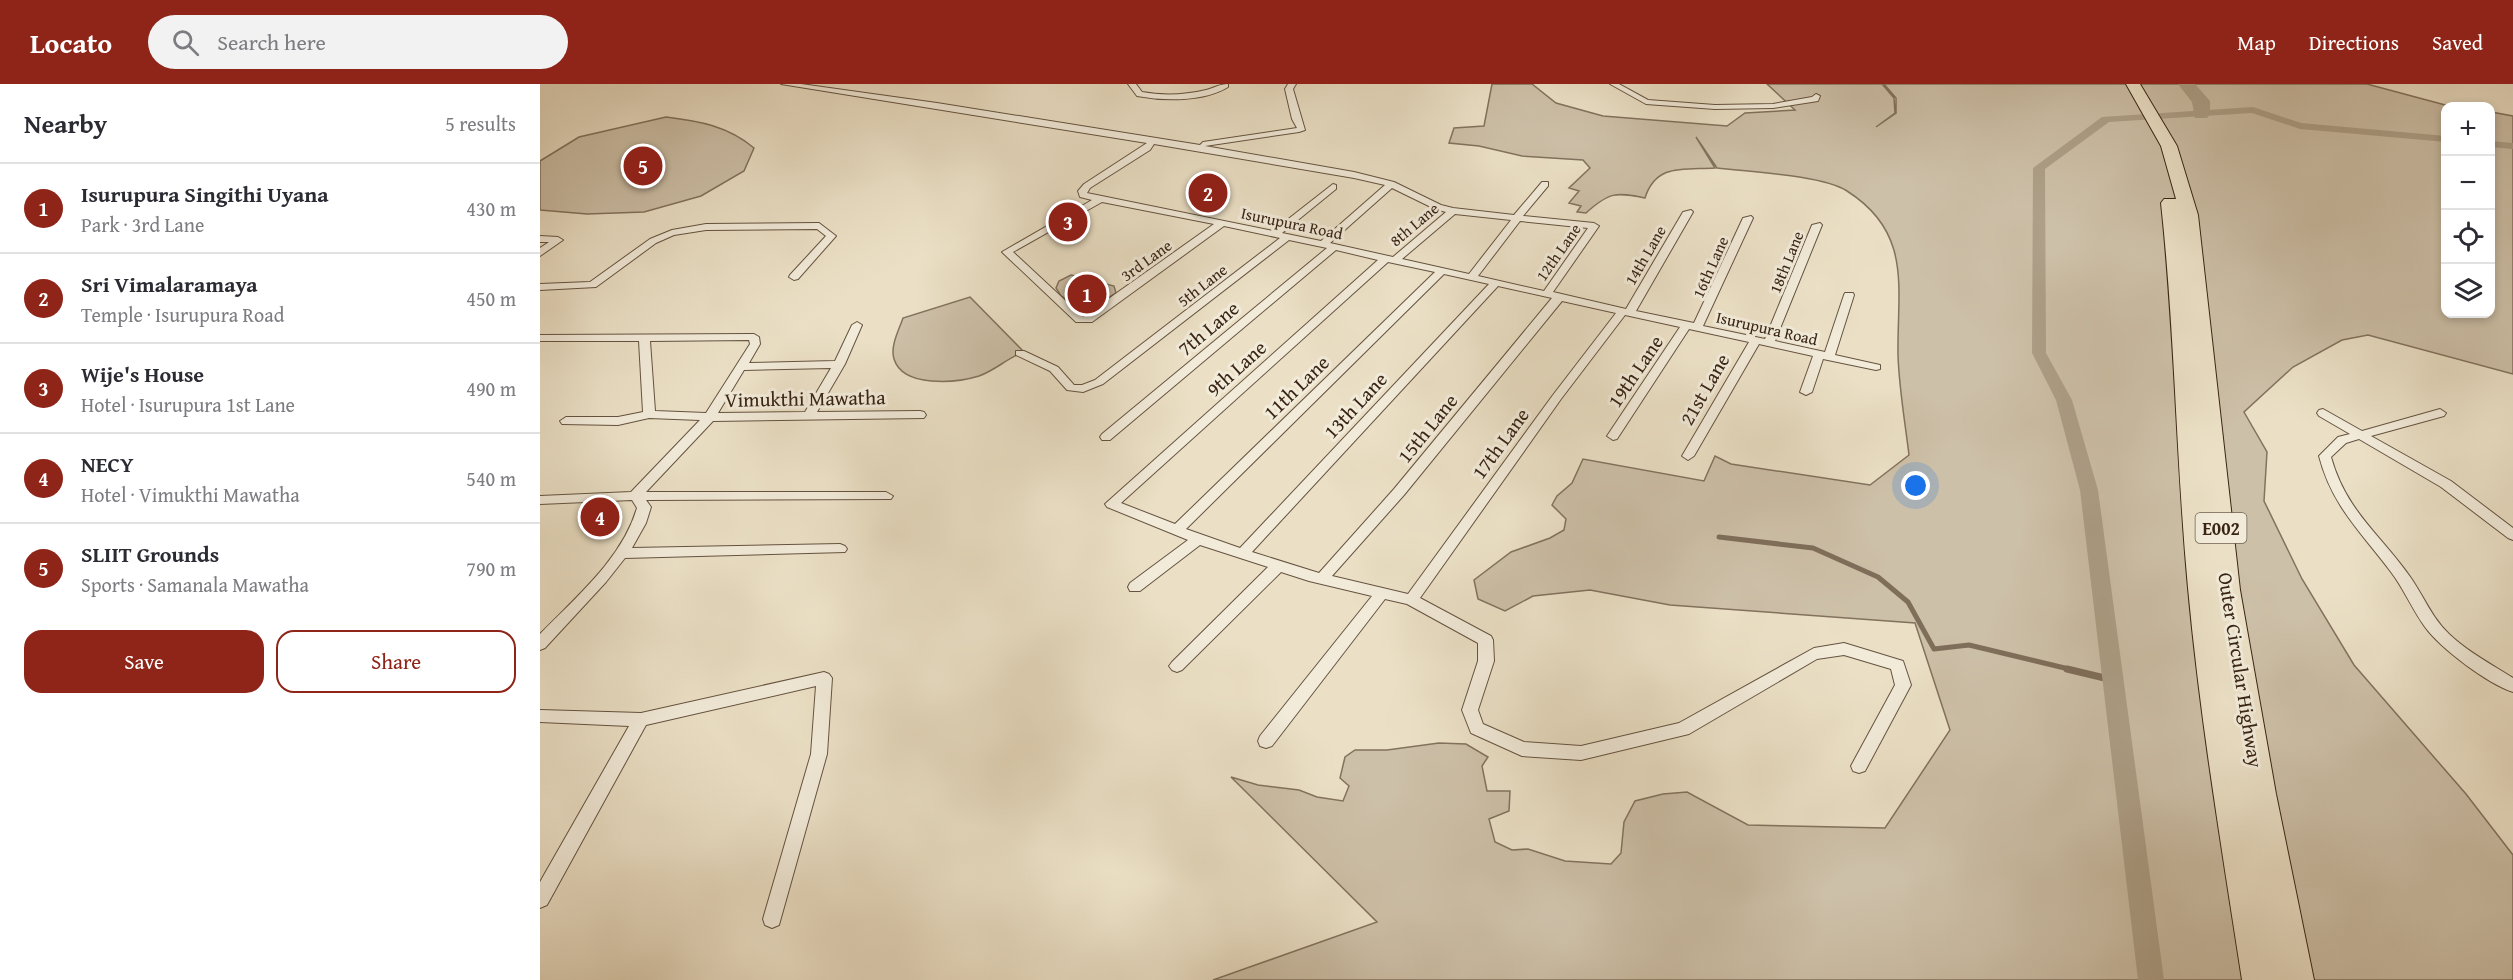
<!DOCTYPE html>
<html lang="en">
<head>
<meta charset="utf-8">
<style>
	body { margin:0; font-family:"Gentium Book Plus",serif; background:#f2f2f3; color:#2b2b33 }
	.controls { position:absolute; right:18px; top:18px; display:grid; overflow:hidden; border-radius:12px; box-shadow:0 3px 9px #0003 }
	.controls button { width:54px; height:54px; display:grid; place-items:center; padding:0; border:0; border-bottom:2px solid #e1e1e2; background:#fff; color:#2b2b33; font:30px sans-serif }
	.you { position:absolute; left:1376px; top:402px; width:21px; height:21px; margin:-15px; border:4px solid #fff; border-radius:50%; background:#1a73e8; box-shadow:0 0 0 9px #1a73e833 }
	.badge { display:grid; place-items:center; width:39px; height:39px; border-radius:50%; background:#8f2418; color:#fff; font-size:20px; font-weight:700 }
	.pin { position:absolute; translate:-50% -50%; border:3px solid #fff; box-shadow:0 2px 6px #0006 }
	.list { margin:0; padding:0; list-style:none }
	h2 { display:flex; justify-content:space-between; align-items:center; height:78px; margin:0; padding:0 24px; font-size:26px }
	h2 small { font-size:20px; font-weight:400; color:#7c7c81 }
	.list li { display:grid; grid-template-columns:39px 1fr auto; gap:18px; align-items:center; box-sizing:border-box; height:90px; padding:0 24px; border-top:2px solid #e1e1e2 }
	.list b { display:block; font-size:22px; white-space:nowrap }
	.list p { margin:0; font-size:20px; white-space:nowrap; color:#7c7c81 }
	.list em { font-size:20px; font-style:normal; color:#7c7c81 }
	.actions { display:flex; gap:12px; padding:18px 24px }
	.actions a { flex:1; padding:14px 0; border:2px solid #8f2418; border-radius:18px; text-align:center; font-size:21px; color:#8f2418 }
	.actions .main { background:#8f2418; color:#fff }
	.icon { flex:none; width:33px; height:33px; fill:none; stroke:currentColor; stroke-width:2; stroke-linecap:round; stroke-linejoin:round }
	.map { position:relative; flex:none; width:1973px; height:896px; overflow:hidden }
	header { display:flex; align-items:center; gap:36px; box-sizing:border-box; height:84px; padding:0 30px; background:#8f2418; color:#fff }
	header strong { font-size:28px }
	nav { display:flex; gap:33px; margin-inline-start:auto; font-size:21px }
	.search { width:420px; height:54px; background:#f2f2f3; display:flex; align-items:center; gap:15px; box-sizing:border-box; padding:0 21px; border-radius:33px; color:#7c7c81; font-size:22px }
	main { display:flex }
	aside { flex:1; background:#fff }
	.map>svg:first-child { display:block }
	.green { fill:#cdc0a8; stroke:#82725e; stroke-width:1.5 }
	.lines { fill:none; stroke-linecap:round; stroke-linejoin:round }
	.stream-far1 { stroke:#7f6e5a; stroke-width:5 }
	.stream { stroke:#7f6e5a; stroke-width:7 }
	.canal { fill:#aea089; fill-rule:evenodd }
	.river { fill:#aea089; fill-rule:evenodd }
	.minor-casing { stroke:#655340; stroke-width:2 }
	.motorway-casing { stroke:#382414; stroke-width:2 }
	.minor { fill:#f2ebda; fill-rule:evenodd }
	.motorway { fill:#ebe0c6; fill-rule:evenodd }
	.labels { text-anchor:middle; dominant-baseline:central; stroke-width:6; stroke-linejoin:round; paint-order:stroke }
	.far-street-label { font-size:16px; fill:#382414; stroke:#f2ebda }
	.shield { fill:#f2ebda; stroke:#70604f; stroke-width:1.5 }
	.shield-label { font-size:18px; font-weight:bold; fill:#382414 }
	.street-label { font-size:20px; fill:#382414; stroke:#f2ebda }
</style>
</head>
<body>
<header>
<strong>Locato</strong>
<div class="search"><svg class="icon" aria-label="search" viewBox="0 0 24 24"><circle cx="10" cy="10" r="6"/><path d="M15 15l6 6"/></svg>Search here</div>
<nav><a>Map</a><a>Directions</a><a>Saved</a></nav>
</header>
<main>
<aside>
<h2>Nearby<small>5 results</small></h2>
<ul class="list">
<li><span class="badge">1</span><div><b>Isurupura Singithi Uyana</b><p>Park · 3rd Lane</p></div><em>430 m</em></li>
<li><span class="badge">2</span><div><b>Sri Vimalaramaya</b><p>Temple · Isurupura Road</p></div><em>450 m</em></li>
<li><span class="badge">3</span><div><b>Wije's House</b><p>Hotel · Isurupura 1st Lane</p></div><em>490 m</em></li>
<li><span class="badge">4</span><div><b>NECY</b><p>Hotel · Vimukthi Mawatha</p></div><em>540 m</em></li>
<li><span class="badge">5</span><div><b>SLIIT Grounds</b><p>Sports · Samanala Mawatha</p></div><em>790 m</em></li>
</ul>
<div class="actions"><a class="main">Save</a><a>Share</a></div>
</aside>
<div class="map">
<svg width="1973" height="896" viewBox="0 0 1973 896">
	<rect width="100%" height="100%" fill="#ebe0c6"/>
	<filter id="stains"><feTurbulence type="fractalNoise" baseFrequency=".00333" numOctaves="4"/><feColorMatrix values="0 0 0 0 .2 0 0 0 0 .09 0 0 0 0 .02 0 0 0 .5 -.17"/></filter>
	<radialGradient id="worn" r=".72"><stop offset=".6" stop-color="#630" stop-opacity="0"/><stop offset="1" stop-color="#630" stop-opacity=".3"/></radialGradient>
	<g class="green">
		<path d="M 952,0 L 992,0 L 1016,19 L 1063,32 L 1187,42 L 1205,29 L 1255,26 L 1227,0 L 1342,0 L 1354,14 L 1355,29 L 1336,43 L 1356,29 L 1356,14 L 1344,0 L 1827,0 L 1909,22 L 1906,22 L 1906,230 L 1950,230 L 1951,28 L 1973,32 L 1973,290 L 1828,251 L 1802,256 L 1753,283 L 1704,328 L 1727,368 L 1724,417 L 1762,495 L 1814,581 L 1926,710 L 1973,771 L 1973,896 L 673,896 L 837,838 L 691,693 L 718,701 L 759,706 L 777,713 L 803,717 L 809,702 L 800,694 L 805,673 L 815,666 L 847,666 L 899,659 L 926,660 L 948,673 L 942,682 L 947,707 L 970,707 L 969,727 L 949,735 L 955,758 L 972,766 L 988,765 L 1025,777 L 1071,780 L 1081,769 L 1084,738 L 1095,717 L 1123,710 L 1147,708 L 1208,741 L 1345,744 L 1410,646 L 1375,539 L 1130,521 L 1050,506 L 993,512 L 965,527 L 938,515 L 934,496 L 971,468 L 1010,454 L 1024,446 L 1026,435 L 1012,421 L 1017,412 L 1032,399 L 1043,375 L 1164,397 L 1175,372 L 1191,380 L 1330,401 L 1369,371 C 1365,338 1359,304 1358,271 C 1357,204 1373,149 1307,107 C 1282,91 1209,88 1177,84 L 1156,53 L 1175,84 C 1144,86 1116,79 1105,114 C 1076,108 1069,108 1046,129 L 1037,128 L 1041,122 L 1029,119 L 1039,107 L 1029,104 L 1050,84 L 1043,76 L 982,72 L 939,62 L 909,59 L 914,44 L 944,42 Z"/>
		<path d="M 126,33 C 159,37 188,42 214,64 L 204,87 L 161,112 L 104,128 L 47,130 L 0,126 L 0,77 L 39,53 Z"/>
		<path d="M 531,191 L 574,202 L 576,209 L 547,228 L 521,212 L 516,204 L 519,197 Z"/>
		<path d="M 430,213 L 484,268 C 467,274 456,286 439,292 C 416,299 363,304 354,275 C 350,262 359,246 363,234 Z"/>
	</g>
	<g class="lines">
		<path class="stream-far1" d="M 1179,453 L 1273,464 L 1338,493 L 1368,518 L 1394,565 L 1429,561 L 1533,586"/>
		<path class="stream" d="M 1527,585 L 1573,596"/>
		<g class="canal">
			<path d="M 1713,23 L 1761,39 L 1906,52 L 1906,58 L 1760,45 L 1712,29 L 1569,38 L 1505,85 L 1506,269 L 1532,316 L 1558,406 L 1624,896 L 1598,896 L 1540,406 L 1516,316 L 1492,269 L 1493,84 L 1562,33 Z"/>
			<path d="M 1950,57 L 1973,59 L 1973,65 L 1950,63 Z"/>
		</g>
		<path class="river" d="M 1638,0 L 1655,0 L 1670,17 L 1670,30 L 1667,34 L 1655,34 L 1652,18 Z"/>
		<defs>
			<g id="minor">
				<path d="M 241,0 L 261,0 L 397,19 L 660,61 L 663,58 L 757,44 L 752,35 L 745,5 L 748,0 L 756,0 L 753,5 L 765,46 L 759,48 L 665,62 L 814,88 L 854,98 L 901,121 L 913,124 L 974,131 L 1002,98 L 1008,98 L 1008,102 L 983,132 L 1054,139 L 1059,142 L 1013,208 L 1086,225 L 1143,128 L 1151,126 L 1153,128 L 1096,227 L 1154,239 L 1203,134 L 1211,132 L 1213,134 L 1163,242 L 1225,255 L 1272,141 L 1280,139 L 1282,141 L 1235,257 L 1285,268 L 1304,211 L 1305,209 L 1313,209 L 1314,211 L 1295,271 L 1340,281 L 1340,285 L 1336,286 L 1283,275 L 1272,308 L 1266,311 L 1260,308 L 1273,272 L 1219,260 L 1154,372 L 1148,376 L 1142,372 L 1209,258 L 1149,245 L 1077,355 L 1073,356 L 1067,352 L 1140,243 L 1085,231 L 1021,315 L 880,514 L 951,552 L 953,556 L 954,577 L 938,626 L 943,640 L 984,658 L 1041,662 L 1139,639 L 1274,564 L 1304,559 L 1363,577 L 1371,601 L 1325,687 L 1319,689 L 1313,687 L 1311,682 L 1355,601 L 1351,585 L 1304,571 L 1277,575 L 1149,650 L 1041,676 L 982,672 L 931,649 L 922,626 L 938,577 L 938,559 L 867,520 L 845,515 L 732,662 L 726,664 L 720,662 L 718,657 L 720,652 L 832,512 L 769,497 L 741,488 L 642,586 L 637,588 L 632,586 L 629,582 L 632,578 L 728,483 L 660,461 L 600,507 L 590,507 L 588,503 L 590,499 L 648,456 L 567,423 L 565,420 L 838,176 L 796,166 L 570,356 L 562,356 L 560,353 L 562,350 L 787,164 L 749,156 L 563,300 L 543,308 L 527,306 L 510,287 L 476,271 L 476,267 L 484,267 L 518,283 L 534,301 L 542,301 L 555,296 L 740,154 L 684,142 L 552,238 L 536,238 L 462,168 L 552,116 L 540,113 L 538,107 L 544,100 L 607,59 ZM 614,60 L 814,94 L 845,101 L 781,157 L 742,149 L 796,105 L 796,101 L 793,100 L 733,147 L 547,109 L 550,104 L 610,66 ZM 852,104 L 895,125 L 906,128 L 853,173 L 790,159 ZM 562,118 L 674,140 L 543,233 L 473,168 ZM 915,130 L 971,136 L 929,190 L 862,175 ZM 980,137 L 1048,144 L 1004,207 L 938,192 ZM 848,178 L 895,188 L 635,440 L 581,419 ZM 904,190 L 949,200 L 700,464 L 646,445 ZM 958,202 L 1012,214 L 854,405 L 779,489 L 712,468 ZM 1022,217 L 1076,229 L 1013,311 L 868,510 L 792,492 L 864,411 Z"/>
				<path d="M 588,0 L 596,0 L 602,8 C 623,12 645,11 666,6 C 674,4 680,0 688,0 L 688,3 C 664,18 624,17 597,12 Z"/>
				<path d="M 1070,0 L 1079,0 L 1108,16 L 1175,21 L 1233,20 L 1272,13 L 1276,10 L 1280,12 L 1278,17 L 1233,24 L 1175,25 L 1106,20 Z"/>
				<path d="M 279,139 L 296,152 L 258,195 L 254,196 L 249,193 L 250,191 L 286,152 L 277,145 L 166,146 L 134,151 L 116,159 L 56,203 L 0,206 L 0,200 L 50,198 L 110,155 L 132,146 L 166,140 Z"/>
				<path d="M 0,152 L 18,153 L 23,156 L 0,172 L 0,164 L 9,158 L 0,158 Z"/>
				<path d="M 317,238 L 322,241 L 305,280 L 277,328 L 380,327 L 384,328 L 386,331 L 384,334 L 173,337 L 106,408 L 346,408 L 353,412 L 351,415 L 106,416 L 111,423 L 106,439 L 92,464 L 300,460 L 305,462 L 307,465 L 305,468 L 85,474 L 66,498 L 5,564 L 0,566 L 0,550 C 36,513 82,475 97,424 L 92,416 L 0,420 L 0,412 L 91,408 L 160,336 L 109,334 L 78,341 L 22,340 L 20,337 L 26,333 L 78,333 L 103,328 L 99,257 L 0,257 L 0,251 L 214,250 L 219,253 L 220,260 L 209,279 L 295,277 L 312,241 ZM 209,256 L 210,260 L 166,329 L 115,327 L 110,257 ZM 291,284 L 265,328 L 178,329 L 204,286 Z"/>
				<path d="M 1783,325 L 1822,347 L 1900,325 L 1906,329 L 1904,332 L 1831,352 L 1911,397 L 1973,444 L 1973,456 L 1968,454 L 1901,403 L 1819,355 L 1806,359 L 1791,373 C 1806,427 1840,450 1871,494 C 1884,513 1892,534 1909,550 C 1928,568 1951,580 1973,594 L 1973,608 C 1948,600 1900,564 1885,543 C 1872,525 1864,505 1851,488 C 1821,448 1792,422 1779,372 L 1798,353 L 1810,350 L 1779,332 L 1777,329 L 1779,326 Z"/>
				<path d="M 284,588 L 289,590 L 292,594 L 287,670 L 239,841 L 232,844 L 225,841 L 223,835 L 271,670 L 276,602 L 106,641 L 7,821 L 0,824 L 0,798 L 89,642 L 0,638 L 0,626 L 101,629 Z"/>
			</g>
			<path id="motorway" d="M 1586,0 L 1600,0 L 1637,62 L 1658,131 L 1700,506 L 1736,710 L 1774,896 L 1702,896 C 1682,766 1660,635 1648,504 C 1636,376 1635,247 1621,119 L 1624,115 L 1636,115 L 1621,62 Z"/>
		</defs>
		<use href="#minor" class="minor-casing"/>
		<use href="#motorway" class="motorway-casing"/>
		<use href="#minor" class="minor"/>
		<use href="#motorway" class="motorway"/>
	</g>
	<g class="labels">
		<g class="far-street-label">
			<text transform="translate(752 139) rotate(12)">Isurupura Road</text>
			<text transform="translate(874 140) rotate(-40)">8th Lane</text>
			<text transform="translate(1018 168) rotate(-55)">12th Lane</text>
			<text transform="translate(1105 171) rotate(-60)">14th Lane</text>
			<text transform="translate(606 176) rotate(-36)">3rd Lane</text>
			<text transform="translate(1246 178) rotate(-68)">18th Lane</text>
			<text transform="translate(1170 183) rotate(-66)">16th Lane</text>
			<text transform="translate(662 201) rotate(-38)">5th Lane</text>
			<text transform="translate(1227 244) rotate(13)">Isurupura Road</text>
		</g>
		<rect class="shield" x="1655.5" y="429" width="51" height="30" rx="4.5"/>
		<g class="shield-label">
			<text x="1681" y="444">E002</text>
		</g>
		<g class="street-label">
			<text transform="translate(668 244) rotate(-40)">7th Lane</text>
			<text transform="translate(696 284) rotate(-42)">9th Lane</text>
			<text transform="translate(1095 287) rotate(-56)">19th Lane</text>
			<text transform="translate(756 303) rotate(-44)">11th Lane</text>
			<text transform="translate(1164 305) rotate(-60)">21st Lane</text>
			<text transform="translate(265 314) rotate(-1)">Vimukthi Mawatha</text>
			<text transform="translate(815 321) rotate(-47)">13th Lane</text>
			<text transform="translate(887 344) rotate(-51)">15th Lane</text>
			<text transform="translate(960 359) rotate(-54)">17th Lane</text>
			<text transform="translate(1701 586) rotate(81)">Outer Circular Highway</text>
		</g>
	</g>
	<rect width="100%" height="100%" filter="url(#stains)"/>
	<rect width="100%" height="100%" fill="url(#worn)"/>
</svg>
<div class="controls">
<button>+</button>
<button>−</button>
<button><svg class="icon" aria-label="locate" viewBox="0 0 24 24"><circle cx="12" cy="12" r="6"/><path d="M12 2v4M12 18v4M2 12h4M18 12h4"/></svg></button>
<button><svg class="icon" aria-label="layers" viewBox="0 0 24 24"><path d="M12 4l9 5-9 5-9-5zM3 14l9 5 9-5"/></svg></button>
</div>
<div class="you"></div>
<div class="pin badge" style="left:547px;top:210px">1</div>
<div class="pin badge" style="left:668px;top:109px">2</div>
<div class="pin badge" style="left:528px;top:138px">3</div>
<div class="pin badge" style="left:60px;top:433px">4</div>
<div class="pin badge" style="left:103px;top:82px">5</div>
</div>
</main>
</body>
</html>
